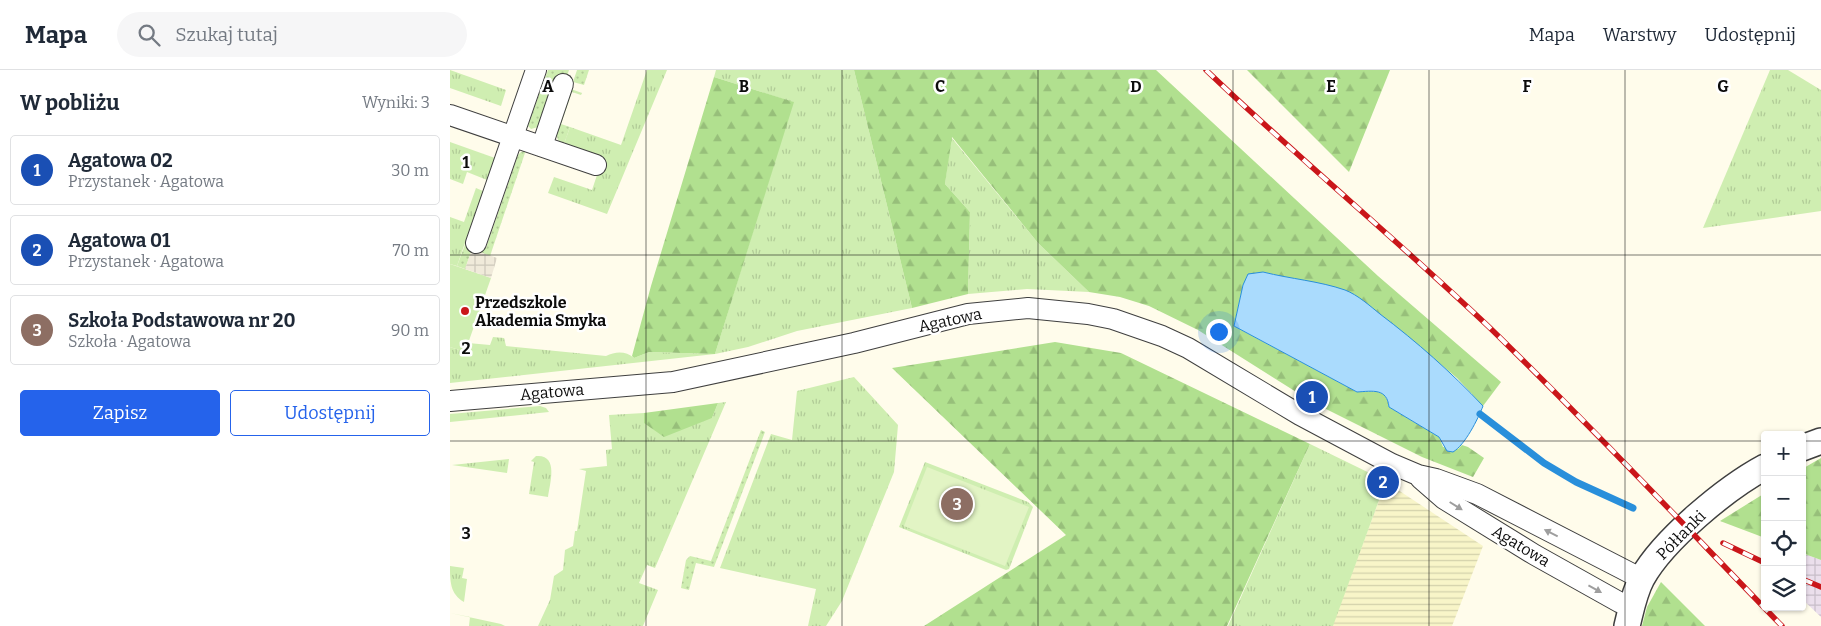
<!DOCTYPE html>
<html lang="pl">
<head>
<meta charset="utf-8">
<style>
	body { margin:0; font-family:Bitter,serif; background:#f6f6f7; color:#1f2937 }
	.controls { position:absolute; right:15px; bottom:15px; display:grid; overflow:hidden; border-radius:5px; box-shadow:0 1px 4px #0004 }
	.controls button { width:45px; height:45px; display:grid; place-items:center; padding:0; border:0; border-bottom:1px solid #e0e1e3; background:#fff; color:#1f2937; font:25px sans-serif }
	.you { position:absolute; left:768px; top:261px; width:18px; height:18px; margin:-12px; border:4px solid #fff; border-radius:50%; background:#1a73e8; box-shadow:0 0 0 8px #1a73e833 }
	.badge { display:grid; place-items:center; width:32px; height:32px; border-radius:50%; background:#2563eb; color:#fff; font-size:16px; font-weight:700 }
	.pin { position:absolute; translate:-50% -50%; border:2px solid #fff; box-shadow:0 1px 5px #0006 }
	.list { margin:0; padding:0; list-style:none }
	h2 { display:flex; justify-content:space-between; align-items:center; height:65px; margin:0; padding:0 20px; font-size:21px }
	h2 small { font-size:16px; font-weight:400; color:#747a83 }
	.list li { display:grid; grid-template-columns:32px 1fr auto; gap:15px; align-items:center; box-sizing:border-box; height:70px; margin:0 10px 10px; padding:0 10px; border:1px solid #e0e1e3; border-radius:5px }
	.list b { display:block; font-size:19px; white-space:nowrap }
	.list p { margin:0; font-size:16px; white-space:nowrap; color:#747a83 }
	.list em { font-size:16px; font-style:normal; color:#747a83 }
	.actions { display:flex; gap:10px; padding:15px 20px }
	.actions a { flex:1; padding:11px 0; border:1px solid #2563eb; border-radius:5px; text-align:center; font-size:18px; color:#2563eb }
	.actions .main { background:#2563eb; color:#fff }
	.icon { flex:none; width:28px; height:28px; fill:none; stroke:currentColor; stroke-width:2; stroke-linecap:round; stroke-linejoin:round }
	.map { position:relative; flex:none; width:1371px; height:556px; overflow:hidden }
	header { display:flex; align-items:center; gap:30px; box-sizing:border-box; height:70px; padding:0 25px; background:#fff; border-bottom:1px solid #e0e1e3 }
	header strong { font-size:24px }
	nav { display:flex; gap:28px; margin-inline-start:auto; font-size:18px }
	.search { width:350px; height:45px; background:#f6f6f7; display:flex; align-items:center; gap:12px; box-sizing:border-box; padding:0 18px; border-radius:28px; color:#747a83; font-size:19px }
	main { display:flex }
	aside { flex:1; background:#fff }
	.map>svg:first-child { display:block }
	.industrial { fill:url(#industrial-grid) }
	.farmland { fill:url(#farmland-rules) }
	.grass { fill:url(#grass-tufts) }
	.forest { fill:url(#forest-firs) }
	.park { fill:#cfeeb1 }
	.garden { fill:url(#garden-dots) }
	.pitch { fill:#e2f4c4 }
	.plaza { fill:url(#plaza-grid) }
	.water { fill:#aadbfd; stroke:#298fdb }
	.lines { fill:none; stroke-linecap:round; stroke-linejoin:round }
	.stream { stroke:#298fdb; stroke-width:7 }
	.minor-casing { stroke:#3f3f3f; stroke-width:22 }
	.tertiary-casing { stroke:#3f3f3f; stroke-width:28 }
	.minor { stroke:#fff; stroke-width:20 }
	.tertiary { stroke:#fff; stroke-width:25 }
	.rail-casing { stroke:#ca161a; stroke-width:5.5 }
	.rail { stroke:#fff; stroke-width:4; stroke-dasharray:11; stroke-linecap:butt }
	.oneway { fill:#9e9e9e }
	.grid { fill:none; stroke:#0c0c0c; stroke-width:1; stroke-opacity:0.55 }
	.poi-dot { fill:#ca161a; stroke:#fff; stroke-width:2 }
	.labels { text-anchor:middle; dominant-baseline:central; stroke-width:5; stroke-linejoin:round; paint-order:stroke }
	.poi-label { font-size:16px; font-weight:bold; fill:#0c0c0c; stroke:#fff; text-anchor:start }
	.street-label { font-size:16px; fill:#0c0c0c; stroke:#fff }
	.grid-label { font-size:16px; text-anchor:middle; font-weight:bold; fill:#0c0c0c; stroke:#fff; stroke-width:5; stroke-linejoin:round; paint-order:stroke }
</style>
</head>
<body>
<header>
<strong>Mapa</strong>
<div class="search"><svg class="icon" aria-label="search" viewBox="0 0 24 24"><circle cx="10" cy="10" r="6"/><path d="M15 15l6 6"/></svg>Szukaj tutaj</div>
<nav><a>Mapa</a><a>Warstwy</a><a>Udostępnij</a></nav>
</header>
<main>
<aside>
<h2>W pobliżu<small>Wyniki: 3</small></h2>
<ul class="list">
<li><span class="badge" style="background:#1a4fb4">1</span><div><b>Agatowa 02</b><p>Przystanek · Agatowa</p></div><em>30 m</em></li>
<li><span class="badge" style="background:#1a4fb4">2</span><div><b>Agatowa 01</b><p>Przystanek · Agatowa</p></div><em>70 m</em></li>
<li><span class="badge" style="background:#8d6e63">3</span><div><b>Szkoła Podstawowa nr 20</b><p>Szkoła · Agatowa</p></div><em>90 m</em></li>
</ul>
<div class="actions"><a class="main">Zapisz</a><a>Udostępnij</a></div>
</aside>
<div class="map">
<svg width="1371" height="556" viewBox="0 0 1371 556">
	<defs>
		<pattern id="industrial-grid" width="8" height="8" patternUnits="userSpaceOnUse" patternTransform="scale(1.25)"><rect width="8" height="8" fill="#ebdfec"/><path d="M0 4h8M4 0v8" fill="none" stroke="#c8bec9"/></pattern>
		<pattern id="farmland-rules" width="6" height="5" patternUnits="userSpaceOnUse" patternTransform="scale(1.25)"><rect width="6" height="5" fill="#f8f5c8"/><path d="M0 2.5h6" fill="none" stroke="#d3d1ab"/></pattern>
		<pattern id="grass-tufts" width="24" height="20" patternUnits="userSpaceOnUse" patternTransform="scale(1.25)"><rect width="24" height="20" fill="#cfeeb1"/><path d="M3 7l-1-3M5 7V3M7 7l1-3M15 17l-1-3M17 17v-4M19 17l1-3" fill="none" stroke="#b1cb97"/></pattern>
		<pattern id="forest-firs" width="22" height="20" patternUnits="userSpaceOnUse" patternTransform="scale(1.25)"><rect width="22" height="20" fill="#b1e08f"/><path d="M5 1l3.5 6h-7zM16 11l3.5 6h-7z" fill="#97bf7a"/></pattern>
		<pattern id="garden-dots" width="8" height="8" patternUnits="userSpaceOnUse" patternTransform="scale(1.25)"><rect width="8" height="8" fill="#cfeeb1"/><path d="M2 2h.1M6 6h.1" fill="none" stroke="#b1cb97" stroke-width="1.8" stroke-linecap="round"/></pattern>
		<pattern id="plaza-grid" width="8" height="8" patternUnits="userSpaceOnUse" patternTransform="scale(1.25)"><rect width="8" height="8" fill="#f0eada"/><path d="M0 4h8M4 0v8" fill="none" stroke="#cdc8ba"/></pattern>
	</defs>
	<rect width="100%" height="100%" fill="#fffceb"/>
	<path class="industrial" d="M 1352,483 L 1371,490 L 1371,547 L 1352,529 Z"/>
	<path class="farmland" d="M 936,412 L 1033,476 L 1002,556 L 882,556 Z"/>
	<g class="grass">
		<path d="M 0,0 L 56,20 L 51,36 L 0,18 Z"/>
		<path d="M 197,0 L 217,0 L 157,144 L 98,123 L 104,107 L 142,120 L 153,87 L 114,74 L 120,57 L 171,75 Z"/>
		<path d="M 266,0 L 404,0 L 462,238 L 347,261 L 298,277 L 265,284 L 0,313 L 0,277 L 15,282 L 18,273 L 40,275 L 43,267 L 54,268 L 56,276 L 156,286 C 166,281 176,281 184,288 L 199,282 L 265,284 L 343,32 L 264,7 Z"/>
		<path d="M 1320,0 L 1338,0 L 1371,20 L 1371,141 L 1253,158 Z"/>
		<path d="M 501,67 L 588,173 L 639,222 L 577,219 L 518,224 L 520,142 L 495,114 Z"/>
		<path d="M 0,72 L 45,88 L 37,110 L 17,102 L 13,114 L 0,109 Z"/>
		<path d="M 26,118 L 33,121 L 7,196 L 0,194 L 0,147 L 14,152 Z"/>
		<path d="M 404,307 L 448,355 L 444,402 L 392,531 L 376,556 L 358,556 L 366,519 L 270,498 L 321,364 L 342,370 L 347,321 Z"/>
		<path d="M 276,332 L 205,498 L 197,495 L 189,513 L 208,520 L 193,556 L 88,556 L 100,530 L 104,506 L 113,500 L 115,480 L 123,476 L 125,461 L 127,461 L 136,401 L 129,399 L 157,396 L 156,380 L 162,379 L 159,345 L 194,343 L 194,353 L 262,348 L 268,333 Z"/>
		<path d="M 90,336 L 96,338 L 99,342 L 0,352 L 0,344 Z"/>
		<path d="M 860,374 L 936,411 L 883,556 L 778,556 Z"/>
		<path d="M 86,386 C 109,384 100,413 98,427 L 79,424 L 84,392 L 81,391 Z"/>
		<path d="M 59,389 L 57,403 L 2,395 Z"/>
		<path d="M 475,392 L 578,432 L 583,437 L 559,499 L 556,500 L 449,457 Z"/>
		<path d="M 0,496 L 14,498 L 12,508 L 17,509 L 14,532 C 0,524 0,511 0,496 Z"/>
		<path d="M 0,543 L 51,554 L 55,556 L 19,556 L 20,547 Z"/>
	</g>
	<g class="forest">
		<path d="M 404,0 L 706,0 L 928,206 L 1051,312 L 1033,336 L 1007,308 L 951,261 L 838,208 L 813,202 L 793,215 L 784,256 L 907,322 C 923,321 937,318 939,337 L 989,367 L 993,377 L 1008,379 L 1012,375 L 1018,377 L 1034,388 L 1023,407 L 972,387 L 870,336 L 873,329 L 855,320 L 851,325 L 748,260 L 699,236 L 670,227 L 639,222 L 588,173 L 502,67 L 495,114 L 520,142 L 518,224 L 462,238 Z"/>
		<path d="M 797,0 L 940,0 L 899,102 Z"/>
		<path d="M 264,7 L 344,32 L 265,284 L 199,282 L 184,288 L 182,286 L 201,216 Z"/>
		<path d="M 605,272 L 671,283 L 860,374 L 777,556 L 474,556 L 616,465 L 442,298 Z"/>
		<path d="M 268,333 L 262,348 L 214,367 L 194,353 L 194,343 Z"/>
		<path d="M 1371,388 L 1371,490 L 1352,483 L 1352,399 Z"/>
		<path d="M 1315,423 L 1315,468 L 1270,451 Z"/>
		<path d="M 1211,512 L 1255,556 L 1192,556 L 1197,537 Z"/>
	</g>
	<path class="park" d="M 0,194 L 41,208 L 15,282 L 0,277 Z"/>
	<g class="garden">
		<path d="M 98,0 L 119,0 L 116,9 L 88,57 L 81,59 L 78,56 L 79,52 Z"/>
		<path d="M 127,0 L 139,0 L 134,15 L 123,12 Z"/>
		<path d="M 121,19 L 132,23 L 131,25 L 122,22 L 111,54 L 120,57 L 114,74 L 108,70 L 106,63 Z"/>
		<path d="M 76,80 L 40,186 L 22,180 L 15,199 L 7,196 L 16,172 L 36,178 L 68,85 L 71,82 Z"/>
		<path d="M 311,360 L 315,362 L 264,497 L 246,493 L 239,520 L 231,518 L 236,490 L 240,486 L 261,491 Z"/>
	</g>
	<path class="pitch" d="M 477,397 L 579,437 L 555,496 L 454,456 Z"/>
	<path class="plaza" d="M 22,179 L 47,188 L 41,208 L 15,199 Z"/>
	<path class="water" d="M 813,202 C 841,209 869,211 895,220 C 908,225 920,236 930,244 C 967,272 1001,302 1033,336 C 1028,349 1015,375 1003,382 L 997,381 L 989,367 L 939,337 C 937,318 923,321 907,322 L 784,256 L 793,215 L 798,204 Z"/>
	<g class="lines">
		<path class="stream" d="M 1030,344 L 1094,393 L 1126,412 L 1183,438"/>
		<defs>
			<g id="minor">
				<path d="M 0,45 L 146,95"/>
				<path d="M 92,76 L 113,14"/>
				<path d="M 26,173 L 86,0"/>
				<path d="M 0,331 L 223,312 L 404,273 L 518,244 L 578,238 L 638,244 L 663,249 L 712,266 L 738,278 L 850,345 L 942,394 L 968,405 L 986,409 L 1027,424 L 1192,509"/>
				<path d="M 971,409 L 994,429 L 1085,485 L 1169,532 L 1181,537"/>
			</g>
			<g id="tertiary">
				<path d="M 1352,378 L 1371,371"/>
				<path d="M 1177,556 C 1181,540 1184,523 1192,508 C 1214,469 1276,418 1315,397"/>
			</g>
		</defs>
		<use href="#minor" class="minor-casing"/>
		<use href="#tertiary" class="tertiary-casing"/>
		<use href="#minor" class="minor"/>
		<use href="#tertiary" class="tertiary"/>
		<defs>
			<g id="rail">
				<path d="M 756,0 C 848,88 946,169 1039,257 C 1139,354 1235,456 1332,556"/>
				<path d="M 1273,473 L 1315,493"/>
				<path d="M 1352,509 L 1371,517"/>
			</g>
		</defs>
		<use href="#rail" class="rail-casing"/>
		<use href="#rail" class="rail"/>
	</g>
	<defs><path id="oneway-solid" d="M-6-.8H1V-3.2L6.5 0L1 3.2V.8H-6Z" transform="scale(1.25)"/></defs>
	<g class="oneway">
		<use href="#oneway-solid" transform="translate(1006 436) rotate(32)"/>
		<use href="#oneway-solid" transform="translate(1101 463) rotate(-153)"/>
		<use href="#oneway-solid" transform="translate(1145 519) rotate(29)"/>
	</g>
	<path class="grid" d="M 196,0 L 196,556M 392,0 L 392,556M 588,0 L 588,556M 783,0 L 783,556M 979,0 L 979,556M 1175,0 L 1175,556M 0,185 L 1371,185M 0,371 L 1315,371M 1352,371 L 1371,371"/>
	<circle class="poi-dot" cx="15" cy="241" r="5"/>
	<g class="labels">
		<g class="poi-label">
			<text x="25" y="232">Przedszkole<tspan x="25" dy="18">Akademia Smyka</tspan></text>
		</g>
		<g class="street-label">
			<text transform="translate(500 250) rotate(-12)">Agatowa</text>
			<text transform="translate(102 322) rotate(-5)">Agatowa</text>
			<text transform="translate(1231 465) rotate(-45)">Półłanki</text>
			<text transform="translate(1071 476) rotate(31)">Agatowa</text>
		</g>
	</g>
	<g class="grid-label">
		<text x="98" y="22">A</text>
		<text x="294" y="22">B</text>
		<text x="490" y="22">C</text>
		<text x="686" y="22">D</text>
		<text x="881" y="22">E</text>
		<text x="1077" y="22">F</text>
		<text x="1273" y="22">G</text>
		<text x="16" y="98">1</text>
		<text x="16" y="284">2</text>
		<text x="16" y="469">3</text>
	</g>
</svg>
<div class="controls">
<button>+</button>
<button>−</button>
<button><svg class="icon" aria-label="locate" viewBox="0 0 24 24"><circle cx="12" cy="12" r="6"/><path d="M12 2v4M12 18v4M2 12h4M18 12h4"/></svg></button>
<button><svg class="icon" aria-label="layers" viewBox="0 0 24 24"><path d="M12 4l9 5-9 5-9-5zM3 14l9 5 9-5"/></svg></button>
</div>
<div class="you"></div>
<div class="pin badge" style="left:862px;top:327px;background:#1a4fb4">1</div>
<div class="pin badge" style="left:933px;top:412px;background:#1a4fb4">2</div>
<div class="pin badge" style="left:507px;top:434px;background:#8d6e63">3</div>
</div>
</main>
</body>
</html>
